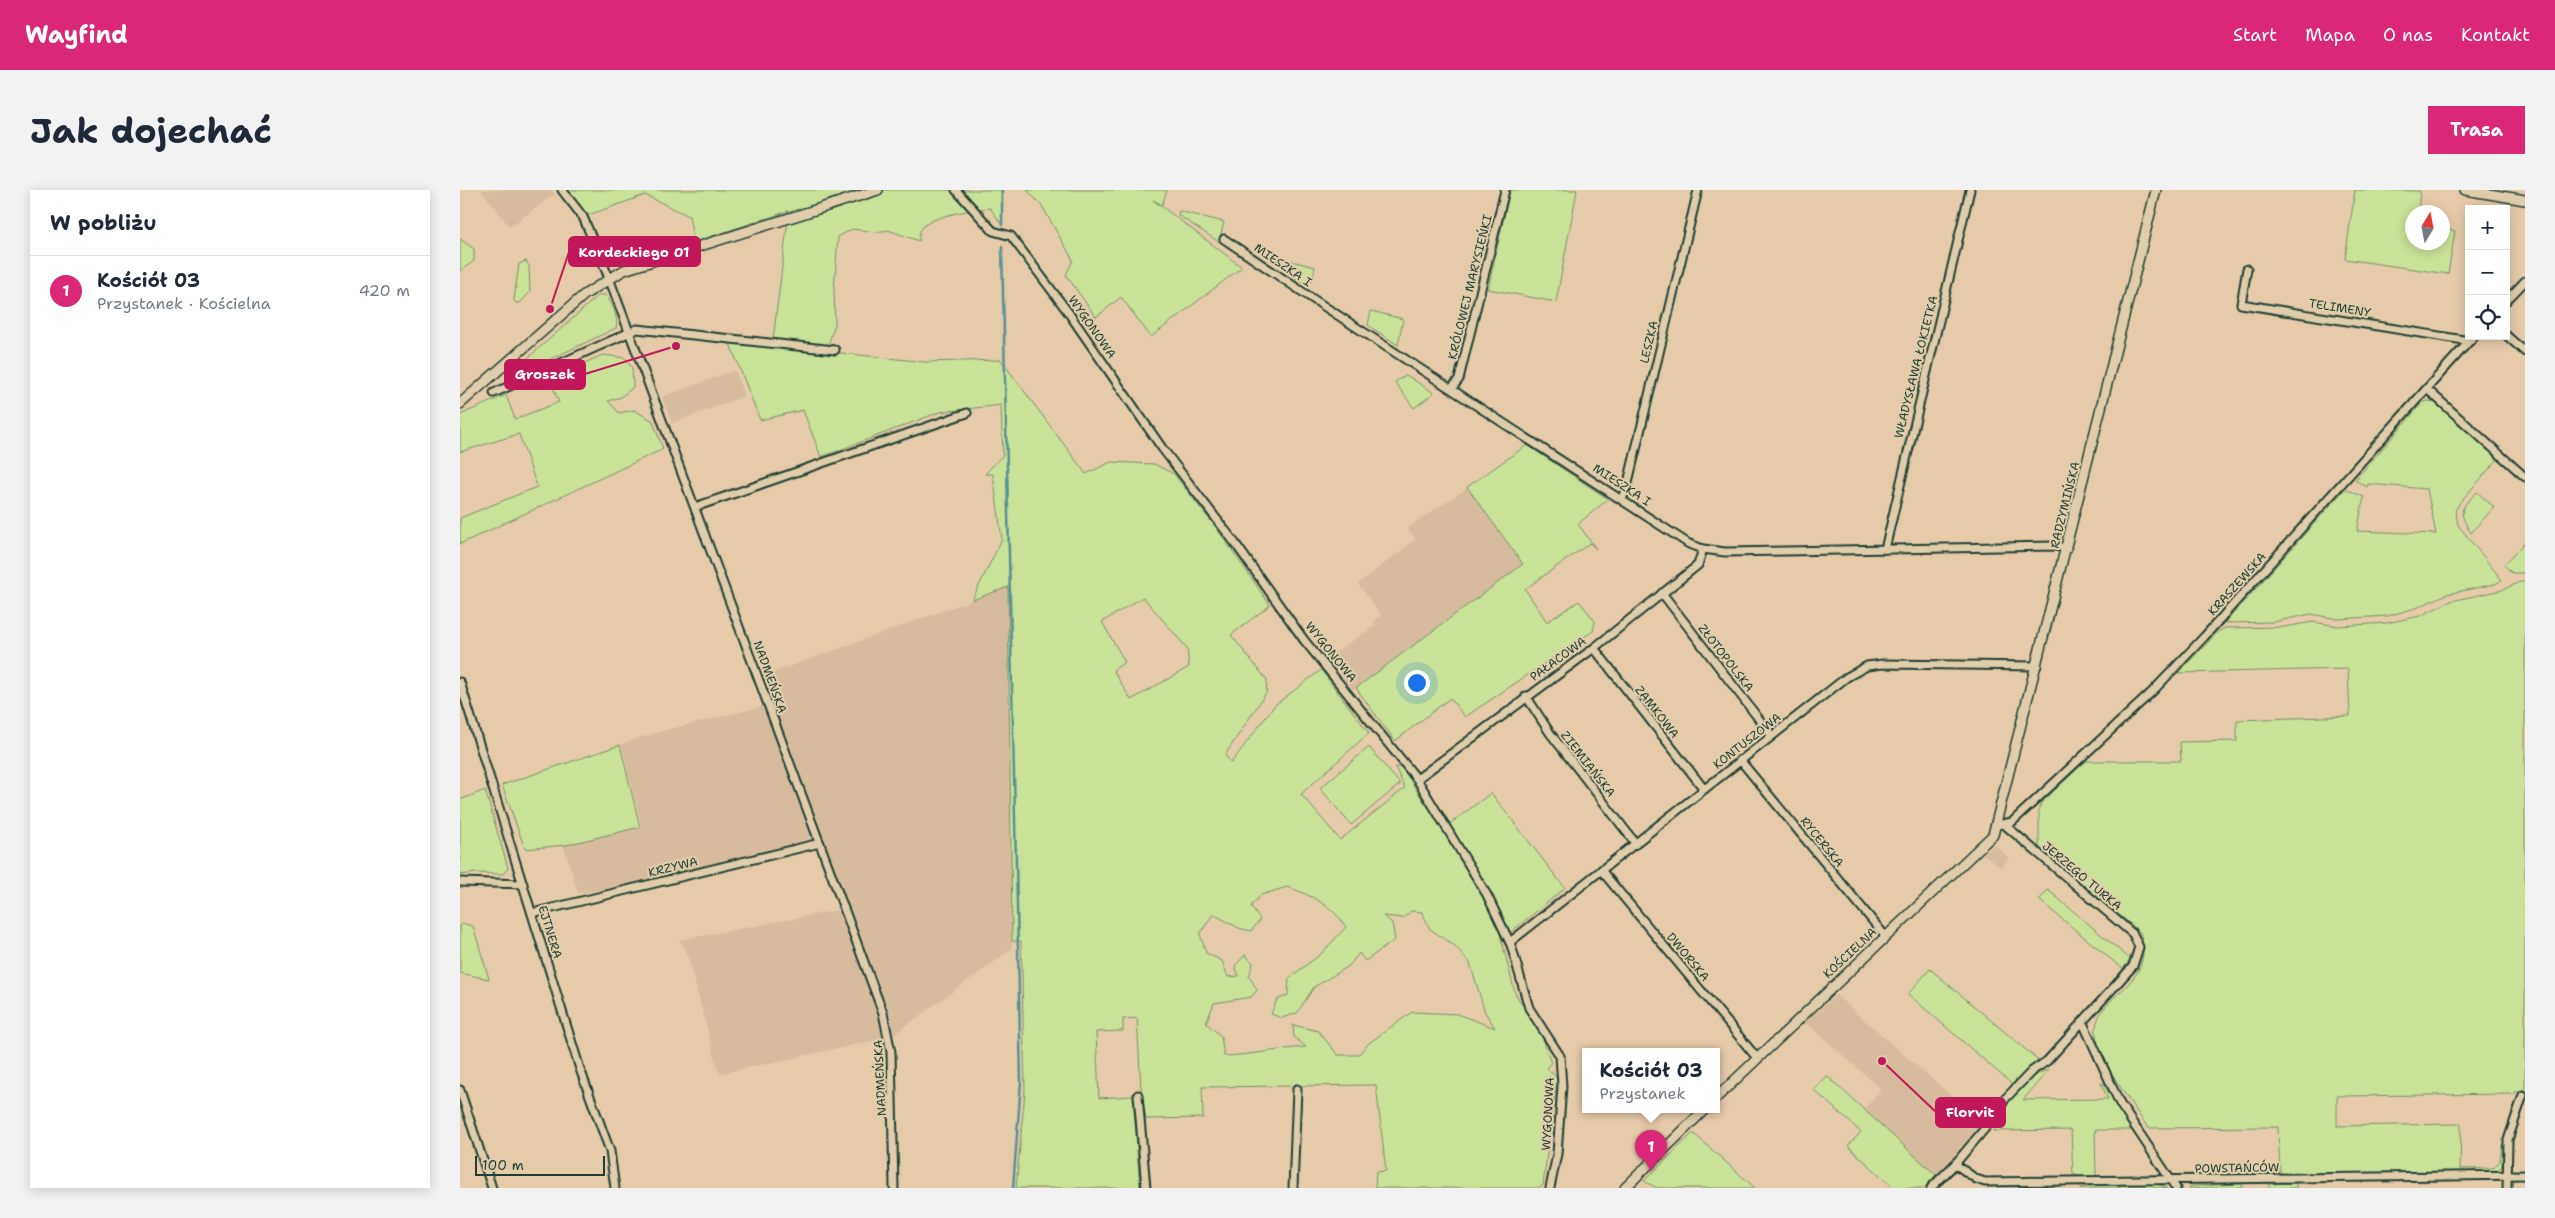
<!DOCTYPE html>
<html lang="pl">
<head>
<meta charset="utf-8">
<style>
	body { margin:0; font-family:"Shantell Sans",sans-serif; background:#f2f2f3; color:#1f2937 }
	.controls { position:absolute; right:15px; top:15px; display:grid; overflow:hidden; border-radius:0px; box-shadow:0 2px 12px #0003 }
	.controls button { width:45px; height:45px; display:grid; place-items:center; padding:0; border:0; border-bottom:1px solid #e0e1e3; background:#fff; color:#1f2937; font:25px sans-serif }
	.compass { position:absolute; left:1945px; top:15px; width:45px; height:45px; border-radius:50%; background:#fff; box-shadow:0 2px 12px #0003; rotate:10deg }
	.scale { position:absolute; left:15px; bottom:12px; width:130px; box-sizing:border-box; padding-left:5px; border:2px solid #1f3d34; border-top:0; font-size:14px; line-height:18px; white-space:nowrap; color:#1f3d34; -webkit-text-stroke:4px #e0cdab; paint-order:stroke }
	.you { position:absolute; left:956px; top:492px; width:18px; height:18px; margin:-12px; border:4px solid #fff; border-radius:50%; background:#1a73e8; box-shadow:0 0 0 8px #1a73e833 }
	.badge { display:grid; place-items:center; width:32px; height:32px; border-radius:50%; background:#db2777; color:#fff; font-size:16px; font-weight:700 }
	.pin { position:absolute; translate:-50% -41px; filter:drop-shadow(0 1px 2px #0008) }
	.pin::after { content:''; position:absolute; top:26px; width:18px; height:15px; background:inherit; clip-path:polygon(0 0,100% 0,50% 100%) }
	.popup { position:absolute; left:1122px; top:858px; width:138px; height:65px; box-sizing:border-box; display:grid; place-content:center; border-radius:0px; background:#fff; filter:drop-shadow(0 1px 4px #0005); font-size:16px; white-space:nowrap; color:#747a83 }
	.popup b { font-size:19px; color:#1f2937 }
	.popup::after { content:''; position:absolute; left:50%; top:100%; margin-left:-10px; border:10px solid transparent; border-top-color:#fff }
	.list { margin:0; padding:0; list-style:none }
	h2 { display:flex; justify-content:space-between; align-items:center; height:65px; margin:0; padding:0 20px; font-size:21px }
	h2 small { font-size:16px; font-weight:400; color:#747a83 }
	.list li { display:grid; grid-template-columns:32px 1fr auto; gap:15px; align-items:center; box-sizing:border-box; height:70px; padding:0 20px; border-top:1px solid #e0e1e3 }
	.list b { display:block; font-size:19px; white-space:nowrap }
	.list p { margin:0; font-size:16px; white-space:nowrap; color:#747a83 }
	.list em { font-size:16px; font-style:normal; color:#747a83 }
	.icon { flex:none; width:28px; height:28px; fill:none; stroke:currentColor; stroke-width:2; stroke-linecap:round; stroke-linejoin:round }
	.map { position:relative; flex:none; width:2065px; height:998px; overflow:hidden; border-radius:0px }
	header { display:flex; align-items:center; gap:30px; box-sizing:border-box; height:70px; padding:0 25px; background:#db2777; color:#fff }
	header strong { font-size:24px }
	nav { display:flex; gap:28px; margin-inline-start:auto; font-size:18px }
	.intro { display:flex; align-items:center; justify-content:space-between; box-sizing:border-box; height:120px; padding:0 30px }
	h1 { margin:0; font-size:35px }
	.button { padding:12px 22px; border-radius:0px; background:#db2777; color:#fff; font-size:18px; font-weight:700 }
	main { display:flex; gap:30px; padding:0 30px }
	aside { flex:1; background:#fff; border-radius:0px; box-shadow:0 2px 12px #0003 }
	.map>svg:first-child { display:block }
	.built { fill:#d6bc9c }
	.green { fill:#c9e298; stroke:#749066; fill-rule:evenodd }
	.lines { fill:none; stroke-linecap:round; stroke-linejoin:round }
	.stream { stroke:#569097; stroke-width:2.5 }
	.minor-casing { stroke:#1f3d34; stroke-width:11 }
	.tertiary-casing { stroke:#1f3d34; stroke-width:12 }
	.minor { stroke:#e0cdab; stroke-width:7 }
	.tertiary { stroke:#e0cdab; stroke-width:9 }
	.labels { text-anchor:middle; dominant-baseline:central; stroke-width:4; stroke-linejoin:round; paint-order:stroke }
	.street-label { font-size:12px; fill:#1f3d34; stroke:#e0cdab }
	.leader { fill:none; stroke:#c2185b; stroke-width:2 }
	.callout-dot { fill:#c2185b; stroke:#e0cdab; stroke-width:2 }
	.callout { fill:#c2185b; stroke:#c2185b; stroke-width:2 }
	.callout-label { font-size:14px; text-anchor:middle; font-weight:bold; fill:#fff }
</style>
</head>
<body>
<header>
<strong>Wayfind</strong>
<nav><a>Start</a><a>Mapa</a><a>O nas</a><a>Kontakt</a></nav>
</header>
<div class="intro"><h1>Jak dojechać</h1><a class="button">Trasa</a></div>
<main>
<aside>
<h2>W pobliżu<small></small></h2>
<ul class="list">
<li><span class="badge">1</span><div><b>Kościół 03</b><p>Przystanek · Kościelna</p></div><em>420 m</em></li>
</ul>
</aside>
<div class="map">
<svg width="2065" height="998" viewBox="0 0 2065 998">
	<rect width="100%" height="100%" fill="#e6cba9"/>
	<filter id="ink" filterUnits="userSpaceOnUse"><feTurbulence type="fractalNoise" baseFrequency=".02" numOctaves="2"/><feDisplacementMap in="SourceGraphic" scale="10" xChannelSelector="R" yChannelSelector="G"/><feConvolveMatrix kernelMatrix="1 2 1 2 8 2 1 2 1" color-interpolation-filters="sRGB"/></filter>
	<g filter="url(#ink)">
		<g class="built">
			<path d="M 21,0 L 91,0 L 94,4 L 50,37 Z"/>
			<path d="M 275,180 L 285,206 L 212,233 L 202,207 Z"/>
			<path d="M 1007,298 L 1064,374 L 893,500 L 867,468 L 916,435 L 913,431 L 921,425 L 898,394 L 956,349 L 947,338 Z"/>
			<path d="M 548,397 L 552,759 L 430,847 L 259,884 L 226,760 L 219,750 L 385,719 L 359,651 L 195,693 L 118,703 L 103,654 L 182,637 L 161,554 L 202,541 L 308,515 L 298,488 Z"/>
			<path d="M 1534,655 L 1549,668 L 1541,678 L 1524,664 Z"/>
			<path d="M 1376,805 L 1522,933 L 1476,985 L 1404,919 L 1421,899 L 1345,832 Z"/>
		</g>
		<g class="green">
			<path d="M 102,0 L 541,0 L 542,35 L 530,18 C 515,19 474,25 463,37 C 459,41 459,45 459,51 L 428,40 L 416,42 L 392,39 L 378,47 L 374,100 L 375,134 L 368,155 L 320,151 L 313,150 L 329,21 L 234,52 L 229,26 L 185,5 L 123,27 Z"/>
			<path d="M 567,0 L 707,0 L 702,15 L 693,10 L 782,77 L 691,147 L 661,107 L 636,127 L 606,85 L 613,70 L 582,16 Z"/>
			<path d="M 1050,0 L 1117,0 L 1096,112 L 1028,99 Z"/>
			<path d="M 1895,0 L 1960,1 L 1958,22 L 1952,22 L 1952,52 L 1982,52 L 1983,39 L 1995,41 L 1988,84 L 1885,69 Z"/>
			<path d="M 719,21 L 764,32 L 759,52 L 718,25 Z"/>
			<path d="M 0,49 L 14,59 L 14,71 L 0,81 Z"/>
			<path d="M 827,70 L 855,77 L 852,91 L 844,94 L 829,84 Z"/>
			<path d="M 66,71 L 69,76 L 70,102 L 60,113 L 56,113 L 54,110 L 59,74 Z"/>
			<path d="M 139,105 L 145,105 C 152,111 159,129 156,138 L 55,186 L 51,183 Z"/>
			<path d="M 911,121 L 943,129 L 938,155 L 908,135 Z"/>
			<path d="M 269,151 L 465,172 L 541,170 L 626,284 L 651,272 L 694,274 L 714,284 L 760,343 L 810,415 L 771,445 L 807,490 L 806,503 L 765,565 L 771,573 L 815,515 L 861,480 L 909,543 L 841,604 L 880,650 L 945,598 L 935,577 L 942,577 L 964,612 L 991,633 L 1031,603 L 1105,698 L 1051,742 L 1040,744 L 1055,803 L 1083,848 L 1091,874 L 1087,878 L 1097,888 L 1083,995 L 1078,998 L 915,998 L 916,982 L 926,981 L 916,895 L 742,897 L 743,928 L 686,929 L 681,898 L 677,828 L 663,829 L 663,841 L 636,842 L 639,908 L 673,906 L 680,998 L 556,998 L 565,901 L 561,751 L 552,751 L 548,397 L 512,410 L 542,349 L 533,284 L 525,284 L 543,265 L 541,215 L 480,222 L 361,267 L 343,220 L 300,230 ZM 683,407 L 727,458 L 729,477 L 671,510 L 653,480 L 665,472 L 642,432 ZM 827,697 C 849,704 874,716 886,737 L 861,764 L 829,788 L 828,805 L 817,810 L 811,824 L 822,828 L 837,823 L 854,797 L 889,776 L 899,763 L 905,771 L 935,750 L 932,733 L 923,726 L 943,728 L 951,721 L 962,722 L 970,739 L 995,756 L 1010,773 L 1025,822 L 1035,838 L 997,824 L 952,822 L 909,853 L 898,865 L 878,865 L 858,841 L 833,835 L 834,847 L 846,857 C 818,859 792,865 764,866 L 761,846 L 746,833 L 754,813 L 791,807 L 797,800 L 789,786 L 793,773 L 785,765 L 775,776 L 779,786 L 768,787 L 762,771 L 746,763 L 740,744 L 753,724 L 779,738 L 791,741 L 800,730 L 791,716 L 801,705 Z"/>
			<path d="M 143,165 L 165,168 L 172,178 L 173,197 L 161,207 L 148,211 L 159,223 L 174,220 L 193,231 L 203,259 L 0,354 L 0,328 L 77,297 L 59,244 L 0,262 L 0,225 L 46,205 L 55,229 L 99,212 L 89,188 Z"/>
			<path d="M 946,185 L 974,203 L 954,218 L 935,192 Z"/>
			<path d="M 1969,211 L 1976,213 L 2038,269 L 2000,312 L 1995,321 L 1998,335 L 2042,390 L 2035,394 L 1987,404 L 1956,418 L 1927,426 L 1878,429 L 1851,424 L 1813,432 L 1765,433 L 1885,299 L 1904,307 L 1897,341 L 1976,344 L 1967,299 L 1908,294 L 1907,297 L 1895,290 L 1963,212 Z"/>
			<path d="M 1067,255 L 1148,309 L 1118,334 L 1136,359 L 1130,353 L 1065,399 L 1087,432 L 1119,411 L 1135,431 L 1133,441 L 1005,527 L 990,508 L 935,551 L 896,498 L 1063,374 L 1007,297 Z"/>
			<path d="M 2017,302 L 2034,317 L 2011,343 C 1998,321 1999,320 2017,302 Z"/>
			<path d="M 2065,352 L 2065,383 L 2052,383 L 2044,375 Z"/>
			<path d="M 2060,392 L 2065,392 L 2065,900 L 2056,901 L 2055,904 L 1877,906 L 1877,936 L 2001,934 L 2000,979 L 2033,978 L 2040,971 L 2042,955 L 2044,956 L 2042,976 L 2036,981 L 2002,983 L 1824,986 L 1820,982 L 1818,937 L 1688,938 C 1673,915 1639,871 1636,844 C 1633,802 1698,799 1680,742 L 1579,658 L 1579,618 L 1582,612 L 1626,571 L 1721,571 L 1720,552 L 1777,551 L 1777,530 L 1890,526 L 1888,479 L 1718,483 L 1759,441 L 1765,438 L 1824,437 L 1853,432 L 1878,436 L 1927,433 L 1960,426 L 1991,411 L 2042,400 Z"/>
			<path d="M 160,555 L 180,637 L 106,655 L 65,659 L 42,595 Z"/>
			<path d="M 909,557 L 940,594 L 891,635 L 860,598 Z"/>
			<path d="M 25,600 L 48,678 L 43,684 L 15,683 L 0,685 L 0,610 Z"/>
			<path d="M 1588,700 L 1670,769 L 1663,779 L 1579,710 Z"/>
			<path d="M 4,734 L 13,736 L 29,789 L 0,783 L 0,735 Z"/>
			<path d="M 1470,779 L 1578,870 L 1568,878 L 1553,895 L 1448,804 Z"/>
			<path d="M 1589,879 L 1563,910 L 1648,909 L 1641,893 L 1643,893 L 1671,940 L 1635,940 L 1636,987 L 1621,987 L 1613,984 L 1611,940 L 1534,941 L 1548,912 L 1574,886 Z"/>
			<path d="M 1367,886 L 1476,985 L 1464,998 L 1434,998 L 1388,956 L 1401,942 L 1354,900 Z"/>
			<path d="M 1233,943 L 1295,998 L 1197,998 L 1184,991 Z"/>
			<path d="M 1695,993 L 1707,998 L 1620,998 L 1630,995 Z"/>
			<path d="M 1836,993 L 1836,998 L 1809,998 L 1809,994 Z"/>
			<path d="M 1782,994 L 1782,998 L 1729,998 L 1731,996 Z"/>
		</g>
		<g class="lines">
			<g class="stream">
				<path d="M 542,35 L 542,0"/>
				<path d="M 542,57 L 561,892 L 553,998"/>
			</g>
			<defs>
				<g id="minor">
					<path d="M 102,0 L 123,27 L 149,88 L 423,823 L 431,862 L 434,998"/>
					<path d="M 496,0 L 533,41 L 551,46 L 608,122 L 702,258 L 775,353 L 844,450 L 957,589 L 1027,705 L 1051,755 L 1069,818 L 1100,866 L 1102,896 L 1097,964 L 1090,998"/>
					<path d="M 764,49 L 853,109 L 1229,354 L 1243,359 L 1265,362 L 1597,356 L 1607,359"/>
					<path d="M 1787,79 L 1781,114 L 2010,151"/>
					<path d="M 2046,111 L 2065,91"/>
					<path d="M 2046,145 L 2065,162"/>
					<path d="M 992,198 L 999,189 L 1045,0"/>
					<path d="M 1968,200 L 2065,287"/>
					<path d="M 34,203 L 177,139 L 375,160"/>
					<path d="M 1162,309 L 1166,301 L 1238,0"/>
					<path d="M 235,317 L 507,223"/>
					<path d="M 1425,359 L 1510,0"/>
					<path d="M 1202,403 L 1312,546"/>
					<path d="M 1134,458 L 1244,599"/>
					<path d="M 0,492 L 120,879 L 150,961 L 155,998"/>
					<path d="M 1066,506 L 1090,543 L 1176,654"/>
					<path d="M 1280,570 L 1426,747"/>
					<path d="M 957,589 L 1134,458 L 1238,375 L 1243,359"/>
					<path d="M 1537,635 L 1552,632 L 1693,501 L 1744,447 L 2014,146"/>
					<path d="M 1141,680 L 1297,868"/>
					<path d="M 0,692 L 63,694"/>
					<path d="M 72,723 L 360,653"/>
					<path d="M 1050,752 L 1387,487 L 1407,476 L 1423,474 L 1577,476"/>
					<path d="M 1623,833 L 1660,914 L 1716,998"/>
					<path d="M 0,900 L 32,998"/>
					<path d="M 678,905 L 686,998"/>
					<path d="M 1495,974 L 1516,989 L 1525,992 L 2065,985"/>
					<path d="M 833,998 L 837,899"/>
					<path d="M 1471,998 L 1495,974 L 1537,924 L 1545,909 L 1572,881 L 1587,871 L 1673,776 L 1679,757 L 1673,744 L 1545,635"/>
					<path d="M 2047,998 L 2048,950 L 2063,905"/>
				</g>
				<g id="tertiary">
					<path d="M 2005,0 L 2065,10"/>
					<path d="M 0,214 L 124,105 L 164,80 L 418,0"/>
					<path d="M 1256,908 L 1533,645 L 1696,0"/>
					<path d="M 1165,998 L 1244,920"/>
				</g>
			</defs>
			<use href="#minor" class="minor-casing"/>
			<use href="#tertiary" class="tertiary-casing"/>
			<use href="#minor" class="minor"/>
			<use href="#tertiary" class="tertiary"/>
		</g>
	</g>
	<g class="labels">
		<g class="street-label">
			<text transform="translate(823 75) rotate(34)">MIESZKA I</text>
			<text transform="translate(1010 97) rotate(-76)">KRÓLOWEJ MARYSIEŃKI</text>
			<text transform="translate(1880 118) rotate(9)">TELIMENY</text>
			<text transform="translate(632 137) rotate(55)">WYGONOWA</text>
			<text transform="translate(1189 152) rotate(-77)">LESZKA</text>
			<text transform="translate(1456 177) rotate(-76)">WŁADYSŁAWA ŁOKIETKA</text>
			<text transform="translate(1162 295) rotate(33)">MIESZKA I</text>
			<text transform="translate(1605 315) rotate(-76)">RADZYMIŃSKA</text>
			<text transform="translate(1777 394) rotate(-48)">KRASZEWSKA</text>
			<text transform="translate(871 462) rotate(51)">WYGONOWA</text>
			<text transform="translate(1266 468) rotate(52)">ZŁOTOPOLSKA</text>
			<text transform="translate(1098 469) rotate(-36)">PAŁACOWA</text>
			<text transform="translate(310 487) rotate(70)">NADMEŃSKA</text>
			<text transform="translate(1197 522) rotate(52)">ZAMKOWA</text>
			<text transform="translate(1287 551) rotate(-38)">KONTUSZOWA</text>
			<text transform="translate(1128 574) rotate(52)">ZIEMIAŃSKA</text>
			<text transform="translate(1362 652) rotate(51)">RYCERSKA</text>
			<text transform="translate(213 677) rotate(-14)">KRZYWA</text>
			<text transform="translate(1622 686) rotate(40)">JERZEGO TURKA</text>
			<text transform="translate(90 742) rotate(73)">EJTNERA</text>
			<text transform="translate(1390 763) rotate(-43)">KOŚCIELNA</text>
			<text transform="translate(1228 767) rotate(50)">DWORSKA</text>
			<text transform="translate(420 888) rotate(-93)">NADMEŃSKA</text>
			<text transform="translate(1088 924) rotate(-87)">WYGONOWA</text>
			<text transform="translate(1777 978) rotate(-1)">POWSTAŃCÓW</text>
		</g>
	</g>
	<path class="leader" d="M90 119L109 62M216 156L125 184M1422 871L1476 922"/>
	<g class="callout-dot">
		<circle cx="90" cy="119" r="5"/>
		<circle cx="216" cy="156" r="5"/>
		<circle cx="1422" cy="871" r="5"/>
	</g>
	<g class="callout">
		<rect x="109" y="47" width="131" height="29" rx="5"/>
		<rect x="45" y="170" width="80" height="29" rx="5"/>
		<rect x="1476" y="908" width="69" height="29" rx="5"/>
	</g>
	<g class="callout-label">
		<text x="174" y="67">Kordeckiego 01</text>
		<text x="85" y="189">Groszek</text>
		<text x="1510" y="927">Florvit</text>
	</g>
</svg>
<div class="controls">
<button>+</button>
<button>−</button>
<button><svg class="icon" aria-label="locate" viewBox="0 0 24 24"><circle cx="12" cy="12" r="6"/><path d="M12 2v4M12 18v4M2 12h4M18 12h4"/></svg></button>
</div>
<svg class="compass" viewBox="-18 -18 36 36"><path d="M0-13l5 13h-10z" fill="#e53935"/><path d="M0 13l5-13h-10z" fill="#747a83"/></svg>
<div class="scale">100 m</div>
<div class="you"></div>
<div class="pin badge" style="left:1191px;top:981px">1</div>
<div class="popup"><b>Kościół 03</b>Przystanek</div>
</div>
</main>
</body>
</html>
